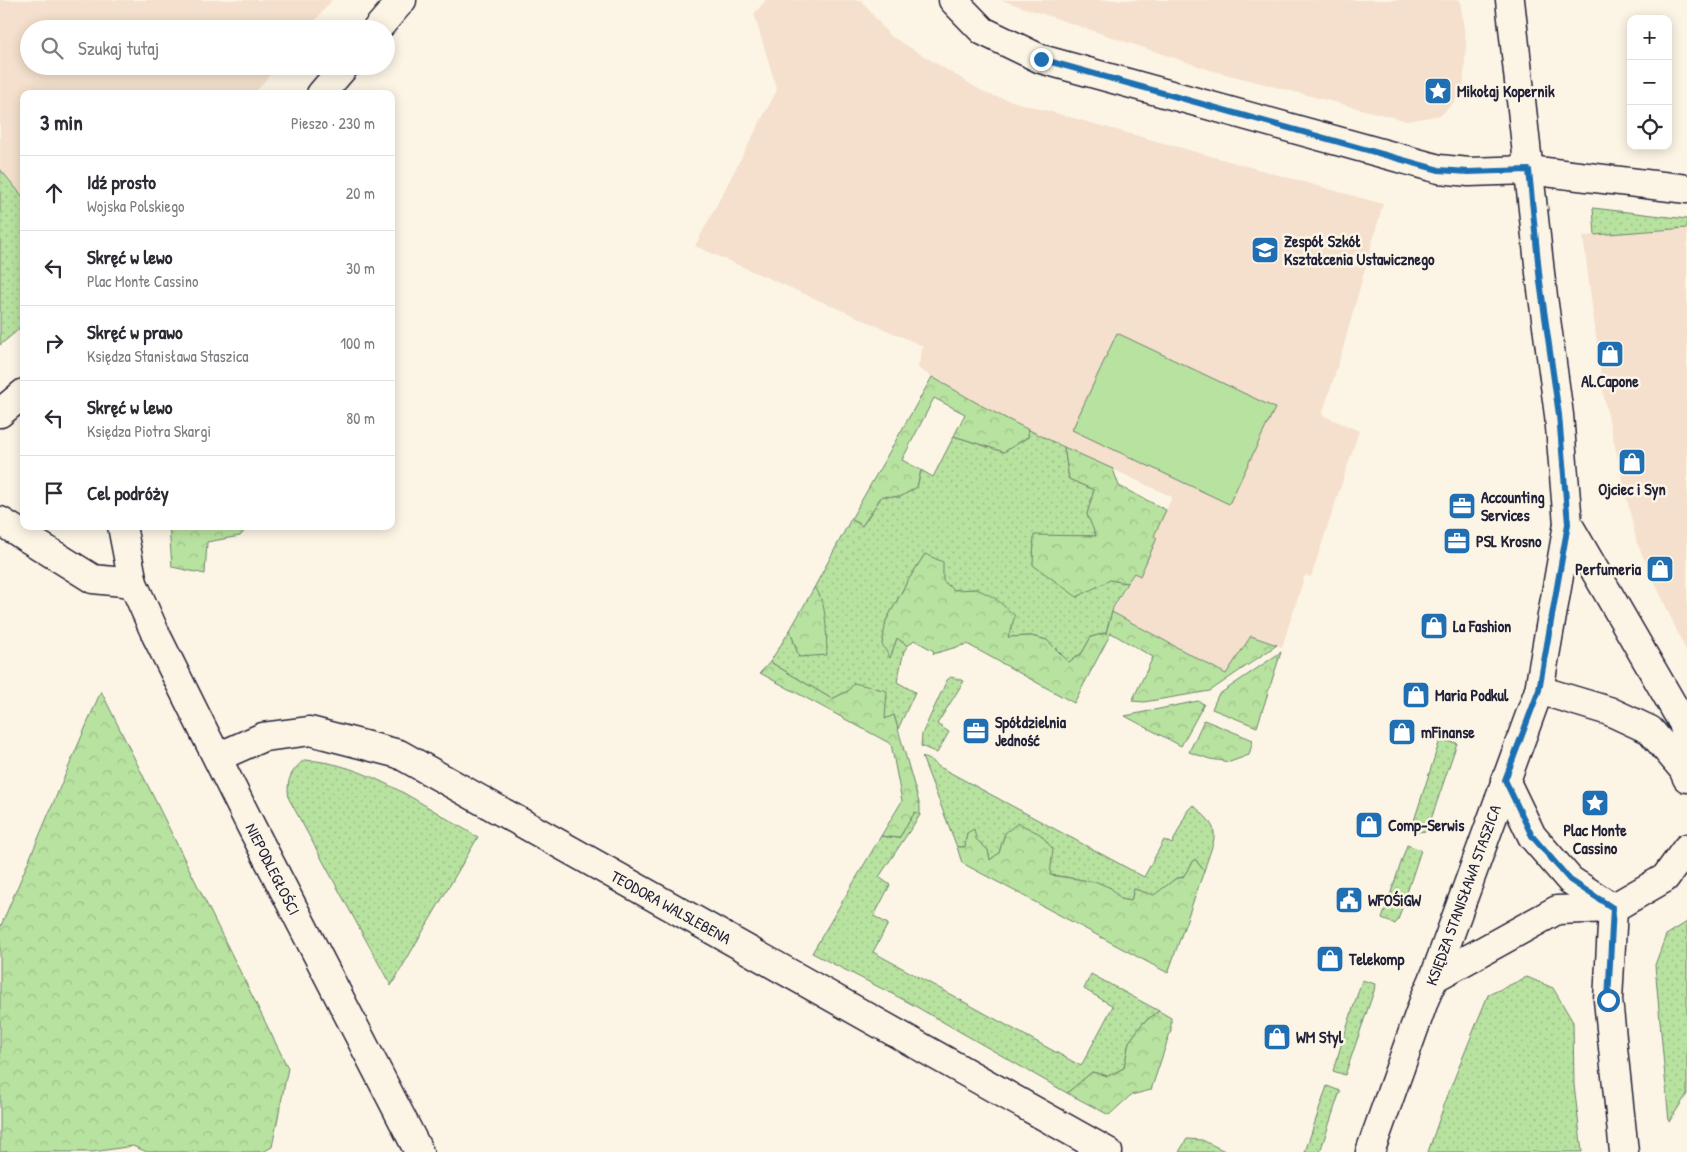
<!DOCTYPE html>
<html lang="pl">
<head>
<meta charset="utf-8">
<style>
	body { margin:0; font-family:"Patrick Hand",sans-serif; background:#f7f7f7; color:#2b2b33 }
	.controls { position:absolute; right:15px; top:15px; display:grid; overflow:hidden; border-radius:10px; box-shadow:0 2px 12px #0003 }
	.controls button { width:45px; height:45px; display:grid; place-items:center; padding:0; border:0; border-bottom:1px solid #e1e1e2; background:#fff; color:#2b2b33; font:25px sans-serif }
	.stop { position:absolute; width:15px; height:15px; margin:-11px; border:4px solid #1f6fb2; border-radius:50%; background:#fff }
	.stop.end { background:#1f6fb2; border-color:#fff; box-shadow:0 1px 5px #0008 }
	.list { margin:0; padding:0; list-style:none }
	h2 { display:flex; justify-content:space-between; align-items:center; height:65px; margin:0; padding:0 20px; font-size:21px }
	h2 small { font-size:16px; font-weight:400; color:#7c7c81 }
	.list li { display:grid; grid-template-columns:32px 1fr auto; gap:15px; align-items:center; box-sizing:border-box; height:75px; padding:0 20px; border-top:1px solid #e1e1e2 }
	.list b { display:block; font-size:19px; white-space:nowrap }
	.list p { margin:0; font-size:16px; white-space:nowrap; color:#7c7c81 }
	.list em { font-size:16px; font-style:normal; color:#7c7c81 }
	.icon { flex:none; width:28px; height:28px; fill:none; stroke:currentColor; stroke-width:2; stroke-linecap:round; stroke-linejoin:round }
	.map { position:relative; flex:none; width:1687px; height:1152px; overflow:hidden }
	.search { position:absolute; background:#fff; box-shadow:0 2px 12px #0003; left:20px; top:20px; width:375px; height:55px; display:flex; align-items:center; gap:12px; box-sizing:border-box; padding:0 18px; border-radius:28px; color:#7c7c81; font-size:19px }
	.panel { position:absolute; background:#fff; box-shadow:0 2px 12px #0003; left:20px; top:90px; width:375px; height:440px; border-radius:10px }
	.map>svg:first-child { display:block }
	.built { fill:#f4e0cc }
	.grass { fill:url(#grass-dots); stroke:#6d826d }
	.forest { fill:url(#forest-crowns); stroke:#6d826d }
	.pitch { fill:#b8e29f; stroke:#6d826d }
	.lines { fill:none; stroke-linecap:round; stroke-linejoin:round }
	.minor-casing { stroke:#22223b; stroke-width:31 }
	.major-casing { stroke:#22223b; stroke-width:31 }
	.minor { stroke:#fcf5e5; stroke-width:28 }
	.major { stroke:#fcf5e5; stroke-width:28 }
	.route { stroke:#1f6fb2; stroke-width:6 }
	.labels { text-anchor:middle; dominant-baseline:central; stroke-width:5; stroke-linejoin:round; paint-order:stroke }
	.poi-label { font-size:16px; font-weight:bold; fill:#22223b; stroke:#fcf5e5; text-anchor:start }
	.street-label { font-size:16px; fill:#22223b; stroke:#fcf5e5 }
</style>
</head>
<body>
<div class="map">
<svg width="1687" height="1152" viewBox="0 0 1687 1152">
	<defs>
		<pattern id="grass-dots" width="8" height="8" patternUnits="userSpaceOnUse" patternTransform="scale(1.25)"><rect width="8" height="8" fill="#b8e29f"/><path d="M2 2h.1M6 6h.1" fill="none" stroke="#9ec28a" stroke-width="1.8" stroke-linecap="round"/></pattern>
		<pattern id="forest-crowns" width="20" height="18" patternUnits="userSpaceOnUse" patternTransform="scale(1.25)"><rect width="20" height="18" fill="#b8e29f"/><path d="M2 6a3 3 0 1 1 6 0M12 15a3 3 0 1 1 6 0" fill="none" stroke="#9ec28a"/></pattern>
	</defs>
	<rect width="100%" height="100%" fill="#fcf5e5"/>
	<filter id="ink" filterUnits="userSpaceOnUse"><feTurbulence type="fractalNoise" baseFrequency=".02" numOctaves="2"/><feDisplacementMap in="SourceGraphic" scale="10" xChannelSelector="R" yChannelSelector="G"/><feConvolveMatrix kernelMatrix="1 2 1 2 8 2 1 2 1" color-interpolation-filters="sRGB"/></filter>
	<g filter="url(#ink)">
		<g class="built">
			<path d="M 0,0 L 332,0 L 308,29 L 29,29 L 29,66 L 277,66 L 254,94 L 24,94 L 24,197 L 0,168 Z"/>
			<path d="M 766,0 L 861,0 L 889,35 L 987,94 L 1383,204 L 1342,352 L 1322,415 L 1359,431 L 1311,577 L 1305,575 L 1282,647 L 1251,636 L 1227,674 L 1112,612 L 1134,573 L 1140,576 L 1157,538 L 1154,537 L 1172,497 L 1027,429 L 984,407 L 932,377 L 918,368 L 923,346 L 695,246 L 777,90 L 754,14 Z"/>
			<path d="M 1001,0 L 1460,0 L 1466,43 L 1463,93 L 1441,115 L 1407,121 L 1210,70 Z"/>
			<path d="M 1687,228 L 1687,653 L 1637,543 L 1604,398 L 1583,236 Z"/>
		</g>
		<g class="grass">
			<path d="M 0,169 L 24,198 L 24,325 L 0,345 Z"/>
			<path d="M 1593,208 L 1687,219 L 1687,228 L 1595,235 Z"/>
			<path d="M 1027,429 L 1064,447 L 1069,479 L 1095,489 L 1087,514 L 1097,536 L 1034,536 L 1111,580 L 1127,583 L 1113,608 L 1106,633 L 1091,637 L 1082,653 L 1069,662 L 1047,640 L 1031,636 L 1008,637 L 977,589 L 954,590 L 943,581 L 925,554 L 907,582 L 886,621 L 890,657 L 897,638 L 908,646 L 904,651 L 897,682 L 915,692 L 898,729 L 894,715 L 885,720 L 848,691 L 832,699 L 770,662 L 790,630 L 799,657 L 817,590 L 814,588 L 851,519 L 862,526 L 882,496 L 900,497 L 917,487 L 921,470 L 933,477 L 954,436 L 1004,452 L 1028,437 Z"/>
			<path d="M 951,677 L 964,681 L 937,724 L 949,732 L 937,753 L 921,746 L 922,734 L 947,680 Z"/>
			<path d="M 1440,740 L 1457,743 L 1427,831 L 1417,832 L 1411,830 Z"/>
			<path d="M 922,757 L 933,761 L 936,765 L 1144,877 L 1164,840 L 1172,844 L 1188,810 L 1193,805 C 1224,832 1215,834 1204,871 L 1195,859 L 1183,877 L 1175,879 L 1154,896 L 1134,889 L 1131,901 L 1121,899 L 1111,888 L 1066,877 L 1050,875 L 1005,833 L 999,853 L 990,860 L 988,850 L 967,833 L 965,847 L 957,847 Z"/>
			<path d="M 304,760 C 366,762 425,807 478,837 L 391,986 L 289,799 C 286,781 290,772 304,760 Z"/>
			<path d="M 915,812 L 920,815 L 879,877 L 890,885 L 874,916 L 888,924 L 873,952 L 1081,1066 L 1113,1006 L 1084,989 L 1091,974 L 1159,1011 L 1143,1023 L 1129,1042 L 1124,1068 L 1108,1076 L 1092,1072 L 1067,1093 L 908,1002 L 812,953 L 881,836 L 899,838 Z"/>
			<path d="M 1407,845 L 1421,850 L 1398,920 L 1395,924 L 1382,919 Z"/>
			<path d="M 1687,922 L 1687,1094 L 1669,1122 L 1655,965 L 1666,935 Z"/>
			<path d="M 1527,977 L 1553,988 L 1573,1022 L 1574,1085 L 1582,1152 L 1428,1152 L 1448,1094 L 1488,995 Z"/>
			<path d="M 1362,980 L 1375,984 L 1374,991 L 1345,1075 L 1333,1071 Z"/>
			<path d="M 1327,1086 L 1340,1091 L 1320,1152 L 1305,1152 Z"/>
			<path d="M 1187,1139 L 1202,1140 L 1227,1152 L 1179,1152 Z"/>
		</g>
		<g class="forest">
			<path d="M 932,377 L 984,407 L 1027,429 L 1029,436 L 1004,452 L 954,436 L 965,414 L 934,398 L 902,460 L 921,470 L 917,487 L 900,497 L 882,496 L 862,526 L 851,519 Z"/>
			<path d="M 1064,447 L 1113,469 L 1119,486 L 1166,510 L 1154,536 L 1157,538 L 1140,576 L 1134,573 L 1127,583 L 1110,580 L 1077,597 L 1033,565 L 1034,535 L 1096,536 L 1087,514 L 1094,490 L 1069,479 Z"/>
			<path d="M 169,526 L 249,526 L 240,536 L 207,542 L 205,574 L 172,567 Z"/>
			<path d="M 925,554 L 943,562 L 943,581 L 954,590 L 977,589 L 995,598 L 1015,616 L 1008,637 L 1031,636 L 1047,640 L 1069,662 L 1082,653 L 1091,637 L 1106,633 L 1112,612 L 1226,674 L 1251,636 L 1277,645 L 1210,691 L 1144,702 L 1132,701 L 1153,657 L 1111,633 L 1074,703 L 967,644 L 933,654 L 934,651 L 914,640 L 908,646 L 897,638 L 890,658 L 882,644 L 886,621 L 907,582 Z"/>
			<path d="M 814,588 C 828,599 826,638 827,655 L 799,657 L 790,630 Z"/>
			<path d="M 1281,652 L 1257,727 L 1212,709 L 1218,695 Z"/>
			<path d="M 770,662 L 832,699 L 848,691 L 854,683 L 887,691 L 885,719 L 894,715 L 920,806 L 920,815 L 915,812 L 899,838 L 881,836 L 902,801 L 891,744 L 760,673 Z"/>
			<path d="M 101,691 L 288,1068 L 272,1147 L 263,1152 L 147,1152 L 133,1146 L 93,1152 L 0,1152 L 0,928 Z"/>
			<path d="M 1198,701 L 1204,704 L 1181,746 L 1125,716 Z"/>
			<path d="M 1204,720 L 1253,740 L 1249,755 L 1230,762 L 1210,759 L 1189,752 Z"/>
			<path d="M 1018,823 L 1040,834 L 1053,849 L 1050,875 L 1097,882 L 1111,888 L 1121,899 L 1131,901 L 1134,889 L 1154,895 L 1175,879 L 1183,877 L 1195,859 L 1204,871 L 1168,973 L 962,863 L 957,847 L 965,847 L 967,833 L 974,829 L 976,839 L 988,850 L 990,860 L 999,853 L 1005,833 Z"/>
			<path d="M 1159,1011 L 1171,1018 L 1171,1030 L 1151,1090 L 1131,1095 L 1109,1115 L 1067,1093 L 1092,1072 L 1108,1076 L 1124,1068 L 1129,1042 L 1143,1023 Z"/>
		</g>
		<path class="pitch" d="M 1117,333 L 1275,408 L 1229,504 L 1072,430 Z"/>
		<g class="lines">
			<defs>
				<g id="minor">
					<path d="M 953,0 L 983,31 L 1041,59 L 1439,169 L 1469,172 L 1529,170 L 1687,189"/>
					<path d="M 0,413 L 24,393"/>
					<path d="M 0,521 L 93,579 L 133,583"/>
					<path d="M 1568,524 L 1683,723 L 1687,739"/>
					<path d="M 1539,690 L 1609,711 L 1650,730 L 1683,769 L 1687,778"/>
					<path d="M 218,757 L 263,737 L 310,731 L 399,754 L 1108,1152"/>
					<path d="M 1505,780 L 1532,836 L 1570,880 L 1613,908"/>
					<path d="M 1613,908 L 1608,1000 L 1624,1152"/>
					<path d="M 1434,978 L 1557,910 L 1613,908 L 1665,878 L 1687,848"/>
					<path d="M 1370,1152 L 1425,998 L 1434,978 L 1539,690 L 1568,524 L 1559,415 L 1541,282 L 1510,0"/>
				</g>
				<g id="major">
					<path d="M 377,29 L 402,0"/>
					<path d="M 321,94 L 345,66"/>
					<path d="M 122,526 L 133,583 L 156,635 L 251,826 L 419,1152"/>
				</g>
			</defs>
			<use href="#minor" class="minor-casing"/>
			<use href="#major" class="major-casing"/>
			<use href="#minor" class="minor"/>
			<use href="#major" class="major"/>
		</g>
	</g>
	<g class="lines" filter="url(#ink)">
		<path class="route" d="M 1041,59 L 1439,170 L 1468,172 L 1529,170 L 1540,282 L 1559,415 L 1568,524 L 1539,690 L 1505,780 L 1532,836 L 1570,880 L 1613,908 L 1608,1000"/>
	</g>
	<defs>
		<symbol id="sight-square" viewBox="-11 -11 22 22"><rect x="-9" y="-9" width="18" height="18" rx="4" fill="#1f6fb2" stroke="#fcf5e5"/><path d="M0-6L1.8-2.2L6-1.7L2.9 1.2L3.7 5.4L0 3.3L-3.7 5.4L-2.9 1.2L-6-1.7L-1.8-2.2Z" fill="#fff"/></symbol>
		<symbol id="school-square" viewBox="-11 -11 22 22"><rect x="-9" y="-9" width="18" height="18" rx="4" fill="#1f6fb2" stroke="#fcf5e5"/><path d="M0-5L7-2L0 1L-7-2ZM-4 1L0 2.5L4 1V4Q0 6-4 4Z" fill="#fff"/></symbol>
		<symbol id="shop-square" viewBox="-11 -11 22 22"><rect x="-9" y="-9" width="18" height="18" rx="4" fill="#1f6fb2" stroke="#fcf5e5"/><path d="M-5-2.5h2.3a2.7 3.5 0 0 1 5.4 0H5L5.5 6h-11ZM-1.5-2.5h3a1.5 2.3 0 0 0-3 0Z" fill="#fff"/></symbol>
		<symbol id="office-square" viewBox="-11 -11 22 22"><rect x="-9" y="-9" width="18" height="18" rx="4" fill="#1f6fb2" stroke="#fcf5e5"/><path d="M-6-3h4V-5.5h4V-3h4V5H-6ZM-1-4.5V-3h2v-1.5ZM-6 0V1H6V0Z" fill="#fff"/></symbol>
		<symbol id="civic-square" viewBox="-11 -11 22 22"><rect x="-9" y="-9" width="18" height="18" rx="4" fill="#1f6fb2" stroke="#fcf5e5"/><path d="M-.6-6.5H3V-4.5H.6V-3L4-1V1h2V6H-6V1h2V-1L-.6-3ZM-1.2 2.5V6h2.4V2.5Z" fill="#fff"/></symbol>
	</defs>
	<g fill-rule="evenodd">
		<use href="#sight-square" x="1422" y="75" width="32" height="32"/>
		<use href="#school-square" x="1249" y="234" width="32" height="32"/>
		<use href="#shop-square" x="1594" y="338" width="32" height="32"/>
		<use href="#shop-square" x="1616" y="446" width="32" height="32"/>
		<use href="#office-square" x="1446" y="490" width="32" height="32"/>
		<use href="#office-square" x="1441" y="525" width="32" height="32"/>
		<use href="#shop-square" x="1644" y="553" width="32" height="32"/>
		<use href="#shop-square" x="1418" y="610" width="32" height="32"/>
		<use href="#shop-square" x="1400" y="679" width="32" height="32"/>
		<use href="#office-square" x="960" y="715" width="32" height="32"/>
		<use href="#shop-square" x="1386" y="716" width="32" height="32"/>
		<use href="#sight-square" x="1579" y="787" width="32" height="32"/>
		<use href="#shop-square" x="1353" y="809" width="32" height="32"/>
		<use href="#civic-square" x="1333" y="884" width="32" height="32"/>
		<use href="#shop-square" x="1314" y="943" width="32" height="32"/>
		<use href="#shop-square" x="1261" y="1021" width="32" height="32"/>
	</g>
	<g class="labels">
		<g class="poi-label">
			<text x="1457" y="91">Mikołaj Kopernik</text>
			<text x="1284" y="241">Zespół Szkół<tspan x="1284" dy="18">Kształcenia Ustawicznego</tspan></text>
			<text x="1610" y="381" text-anchor="middle">Al.Capone</text>
			<text x="1632" y="489" text-anchor="middle">Ojciec i Syn</text>
			<text x="1481" y="497">Accounting<tspan x="1481" dy="18">Services</tspan></text>
			<text x="1476" y="541">PSL Krosno</text>
			<text x="1641" y="569" text-anchor="end">Perfumeria</text>
			<text x="1453" y="626">La Fashion</text>
			<text x="1435" y="695">Maria Podkul</text>
			<text x="995" y="722">Spółdzielnia<tspan x="995" dy="18">Jedność</tspan></text>
			<text x="1421" y="732">mFinanse</text>
			<text x="1388" y="825">Comp-Serwis</text>
			<text x="1595" y="830" text-anchor="middle">Plac Monte<tspan x="1595" dy="18">Cassino</tspan></text>
			<text x="1368" y="900">WFOŚiGW</text>
			<text x="1349" y="959">Telekomp</text>
			<text x="1296" y="1037">WM Styl</text>
		</g>
		<g class="street-label">
			<text transform="translate(273 869) rotate(63)">NIEPODLEGŁOŚCI</text>
			<text transform="translate(1463 895) rotate(-70)">KSIĘDZA STANISŁAWA STASZICA</text>
			<text transform="translate(671 907) rotate(29)">TEODORA WALSLEBENA</text>
		</g>
	</g>
</svg>
<div class="controls">
<button>+</button>
<button>−</button>
<button><svg class="icon" aria-label="locate" viewBox="0 0 24 24"><circle cx="12" cy="12" r="6"/><path d="M12 2v4M12 18v4M2 12h4M18 12h4"/></svg></button>
</div>
<div class="stop" style="left:1608px;top:1000px"></div>
<div class="stop end" style="left:1041px;top:59px"></div>
<div class="search"><svg class="icon" aria-label="search" viewBox="0 0 24 24"><circle cx="10" cy="10" r="6"/><path d="M15 15l6 6"/></svg>Szukaj tutaj</div>
<section class="panel">
<h2>3 min<small>Pieszo · 230 m</small></h2>
<ul class="list">
<li><svg class="icon" aria-label="ahead" viewBox="0 0 24 24"><path d="M12 20V5M6 11l6-6 6 6"/></svg><div><b>Idź prosto</b><p>Wojska Polskiego</p></div><em>20 m</em></li>
<li><svg class="icon" aria-label="left" viewBox="0 0 24 24"><path d="M17 20v-9H6M10 6l-5 5 5 5"/></svg><div><b>Skręć w lewo</b><p>Plac Monte Cassino</p></div><em>30 m</em></li>
<li><svg class="icon" aria-label="right" viewBox="0 0 24 24"><path d="M7 20v-9h11M14 6l5 5-5 5"/></svg><div><b>Skręć w prawo</b><p>Księdza Stanisława Staszica</p></div><em>100 m</em></li>
<li><svg class="icon" aria-label="left" viewBox="0 0 24 24"><path d="M17 20v-9H6M10 6l-5 5 5 5"/></svg><div><b>Skręć w lewo</b><p>Księdza Piotra Skargi</p></div><em>80 m</em></li>
<li><svg class="icon" aria-label="arrive" viewBox="0 0 24 24"><path d="M6 21V4h12l-3 4 3 4H6"/></svg><div><b>Cel podróży</b></div></li>
</ul>
</section>
</div>
</body>
</html>
